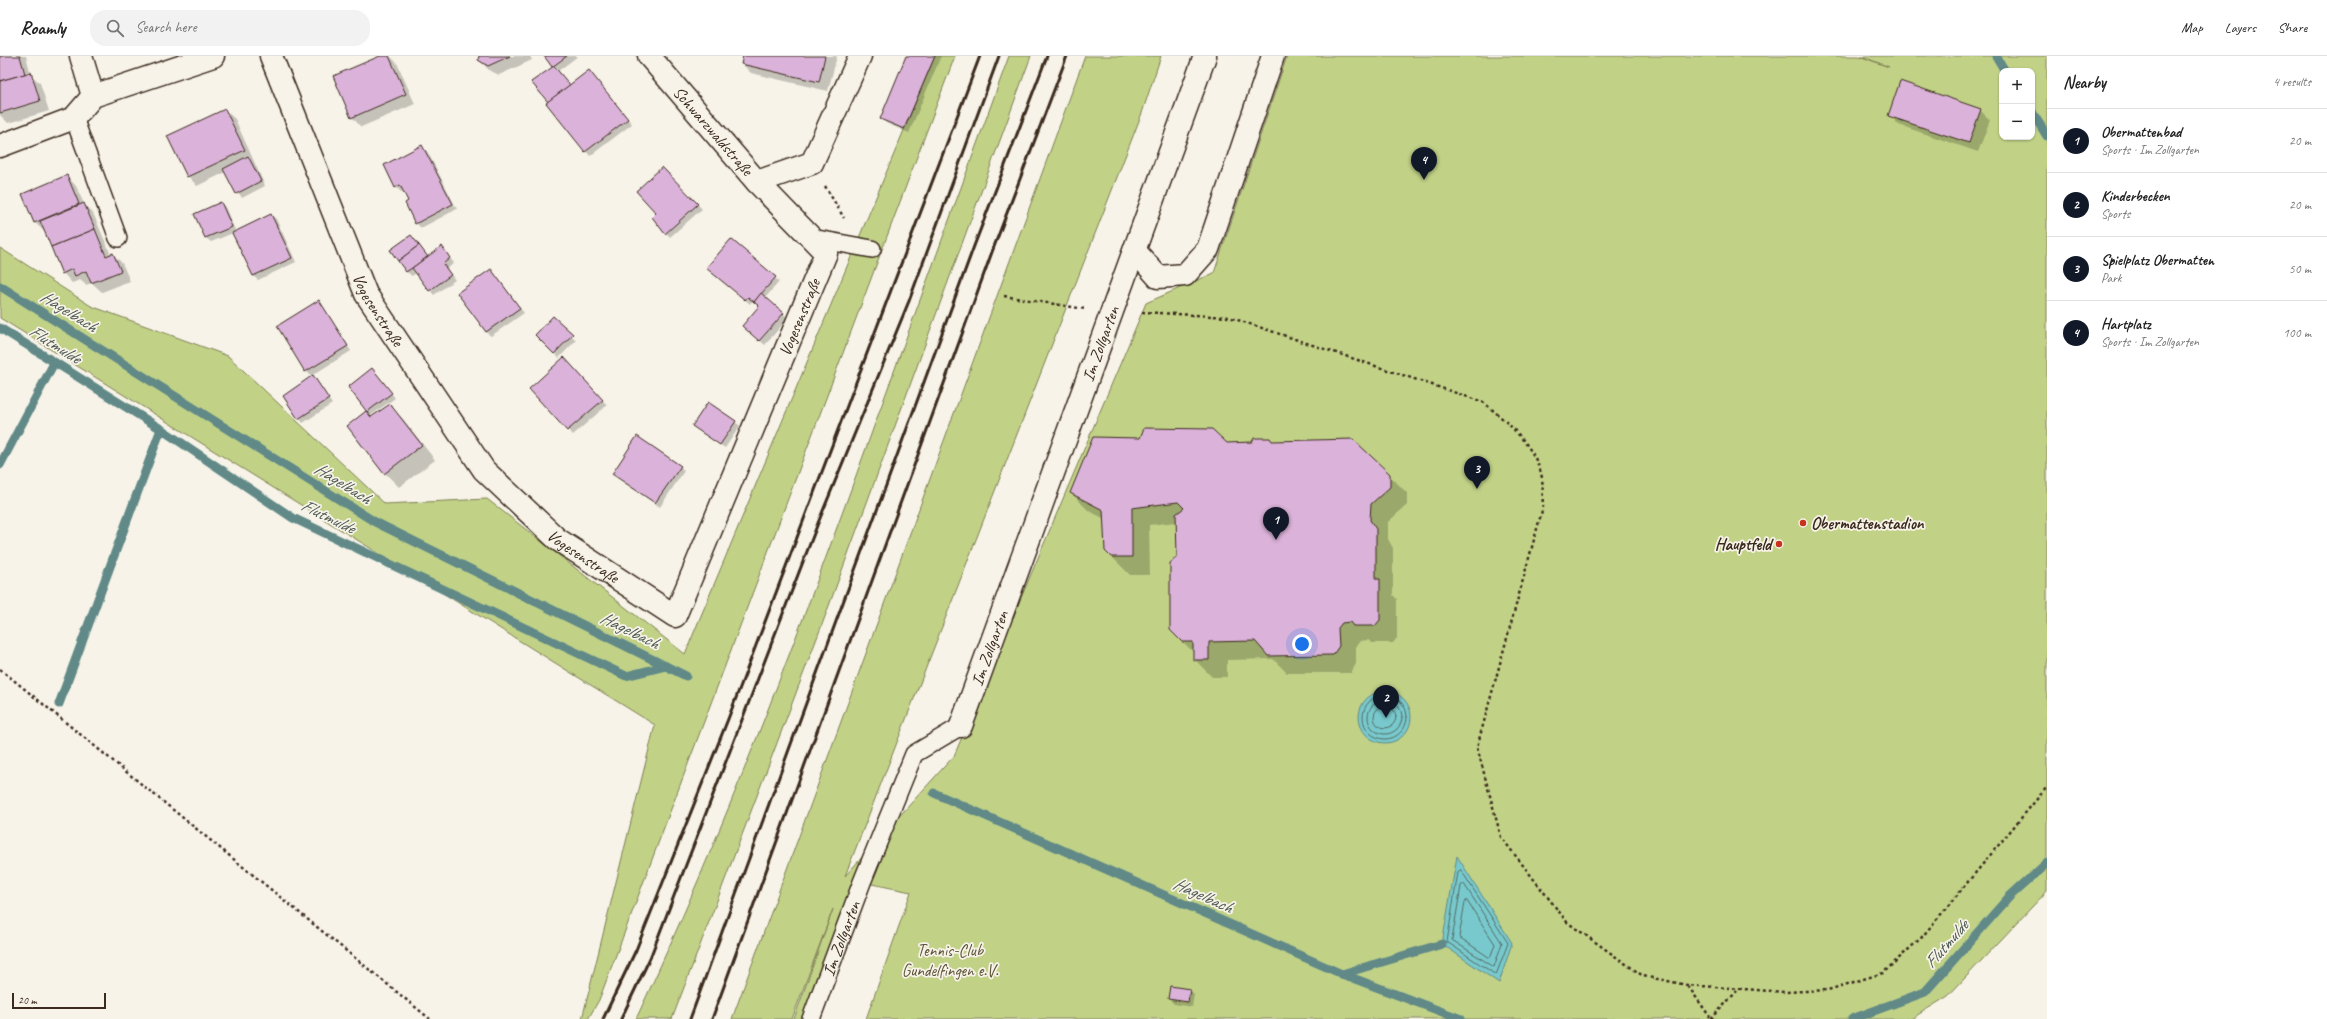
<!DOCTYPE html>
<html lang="en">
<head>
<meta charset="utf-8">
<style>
	body { margin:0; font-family:Caveat,sans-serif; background:#f2f2f2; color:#222 }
	.controls { position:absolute; right:12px; top:12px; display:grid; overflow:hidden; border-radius:8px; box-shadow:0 1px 3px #0004 }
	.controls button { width:36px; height:36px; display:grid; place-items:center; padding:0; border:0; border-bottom:1px solid #e0e0e0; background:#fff; color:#222; font:20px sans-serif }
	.scale { position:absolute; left:12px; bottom:10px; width:94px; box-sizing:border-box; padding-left:4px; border:2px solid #3b2a1e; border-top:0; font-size:11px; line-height:14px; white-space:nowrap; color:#3b2a1e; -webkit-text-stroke:3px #f7f3e8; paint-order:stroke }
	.you { position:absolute; left:1302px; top:588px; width:14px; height:14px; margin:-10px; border:3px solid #fff; border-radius:50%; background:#1a73e8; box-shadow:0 0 0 6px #1a73e833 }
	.badge { display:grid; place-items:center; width:26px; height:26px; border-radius:50%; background:#111827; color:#fff; font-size:13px; font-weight:700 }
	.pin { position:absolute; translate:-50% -33px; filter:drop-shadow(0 1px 2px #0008) }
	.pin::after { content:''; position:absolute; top:21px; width:14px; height:12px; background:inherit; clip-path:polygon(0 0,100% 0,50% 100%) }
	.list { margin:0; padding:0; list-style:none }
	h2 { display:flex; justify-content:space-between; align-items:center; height:52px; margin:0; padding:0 16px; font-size:17px }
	h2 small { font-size:13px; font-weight:400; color:#767676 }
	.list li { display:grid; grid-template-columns:26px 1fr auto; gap:12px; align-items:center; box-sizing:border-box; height:64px; padding:0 16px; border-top:1px solid #e0e0e0 }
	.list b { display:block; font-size:15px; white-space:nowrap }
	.list p { margin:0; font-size:13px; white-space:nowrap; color:#767676 }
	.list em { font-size:13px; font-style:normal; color:#767676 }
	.icon { flex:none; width:22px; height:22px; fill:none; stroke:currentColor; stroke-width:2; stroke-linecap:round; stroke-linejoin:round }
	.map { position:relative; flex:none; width:2047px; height:963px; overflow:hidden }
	header { display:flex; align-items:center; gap:24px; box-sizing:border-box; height:56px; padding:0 20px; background:#fff; border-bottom:1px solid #e0e0e0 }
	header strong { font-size:19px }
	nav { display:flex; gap:22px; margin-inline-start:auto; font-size:14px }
	.search { width:280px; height:36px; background:#f2f2f2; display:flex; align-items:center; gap:10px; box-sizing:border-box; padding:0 14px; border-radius:16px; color:#767676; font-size:15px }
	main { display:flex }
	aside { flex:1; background:#fff }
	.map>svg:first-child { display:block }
	.green { fill:#c1d287; stroke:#7e7e52; fill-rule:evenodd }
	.water { fill:#78c9cd; stroke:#608987 }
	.shadow { fill:#0003 }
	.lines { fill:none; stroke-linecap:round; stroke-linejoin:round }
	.shore { stroke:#536a64; stroke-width:1 }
	.stream { stroke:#608987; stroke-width:9 }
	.building { fill:#dbb2d9; stroke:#3b2a1e }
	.lane-casing { stroke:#3b2a1e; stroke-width:20 }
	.street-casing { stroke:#3b2a1e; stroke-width:25 }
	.path { stroke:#3b2a1e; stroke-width:2.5; stroke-dasharray:3 3; stroke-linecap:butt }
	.lane { stroke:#f7f3e8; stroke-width:17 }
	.street { stroke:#f7f3e8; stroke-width:22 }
	.rail { stroke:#3b2a1e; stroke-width:3 }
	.poi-dot { fill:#c8321e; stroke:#f7f3e8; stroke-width:1.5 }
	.labels { text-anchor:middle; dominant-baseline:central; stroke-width:3.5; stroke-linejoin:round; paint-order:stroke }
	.street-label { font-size:17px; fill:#3b2a1e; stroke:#f7f3e8 }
	.poi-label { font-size:17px; font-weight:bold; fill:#3b2a1e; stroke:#f7f3e8; text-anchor:start }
	.park-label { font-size:17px; fill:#5c5438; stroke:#f7f3e8 }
	.water-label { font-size:18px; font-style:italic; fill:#4d5a53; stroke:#f7f3e8 }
</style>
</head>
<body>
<header>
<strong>Roamly</strong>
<div class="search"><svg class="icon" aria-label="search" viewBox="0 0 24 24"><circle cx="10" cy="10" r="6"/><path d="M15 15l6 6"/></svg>Search here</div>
<nav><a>Map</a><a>Layers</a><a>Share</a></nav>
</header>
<main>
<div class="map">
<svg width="2047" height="963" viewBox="0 0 2047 963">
	<rect width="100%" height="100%" fill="#f7f3e8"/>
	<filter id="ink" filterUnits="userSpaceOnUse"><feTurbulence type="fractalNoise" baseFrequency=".025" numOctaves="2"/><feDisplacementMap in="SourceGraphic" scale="8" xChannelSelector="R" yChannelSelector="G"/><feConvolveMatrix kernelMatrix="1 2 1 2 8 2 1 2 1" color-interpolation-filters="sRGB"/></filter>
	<g filter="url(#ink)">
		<g class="green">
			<path d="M 935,0 L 955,0 L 599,944 L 588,963 L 582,963 L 655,669 L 0,262 L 0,192 L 91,250 L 228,300 L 385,448 L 487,443 L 685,598 Z"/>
			<path d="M 1009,0 L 1031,0 L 823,566 L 672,963 L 636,963 C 723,778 795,587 865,395 C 913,263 961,132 1009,0 Z"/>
			<path d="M 1085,0 L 1161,0 L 1142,57 L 845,820 L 954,700 L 1146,247 L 1214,217 L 1287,0 L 1859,0 L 1889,11 L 1861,0 L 2047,0 L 2047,835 L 1948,940 L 1911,963 L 866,963 L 911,836 L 862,826 L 810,963 L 794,963 L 833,853 L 792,963 L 732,963 ZM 2002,15 L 2032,15 L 2032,81 L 2002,81 Z"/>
		</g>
		<g class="water">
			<circle cx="1385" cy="661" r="26"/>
			<path d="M 1457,800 L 1512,887 L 1499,927 L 1442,888 Z"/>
		</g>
		<g class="shadow">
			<path d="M 0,0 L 26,0 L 31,19 L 40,27 L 49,55 L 8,67 L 0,59 Z"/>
			<path d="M 382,0 L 390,0 L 397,7 L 415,48 L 361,71 L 352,61 Z"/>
			<path d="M 481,0 L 530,0 L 532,4 L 499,19 L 489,14 L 479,4 Z"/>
			<path d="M 545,0 L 578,0 L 558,15 L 570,30 L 589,15 L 632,68 L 590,100 L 533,27 L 553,11 Z"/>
			<path d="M 744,0 L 837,0 L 828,35 L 751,17 L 742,8 Z"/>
			<path d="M 907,0 L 941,0 L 909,77 L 886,67 L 881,62 Z"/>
			<path d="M 225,54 L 235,63 L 265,130 L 242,142 L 226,116 L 197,130 L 188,120 Z"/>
			<path d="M 1980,54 L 1990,64 L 1978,96 L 1899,69 L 1889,59 Z"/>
			<path d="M 422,91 L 427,95 L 457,153 L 421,172 L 416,167 L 404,134 L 401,136 L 396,131 Z"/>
			<path d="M 662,112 L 702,153 L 670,181 L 666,177 L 658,157 Z"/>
			<path d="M 67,120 L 76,130 L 84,148 L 93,157 L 111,199 L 113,198 L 122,207 L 130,225 L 102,236 L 92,227 L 86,229 L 80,224 L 72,227 L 63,217 L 45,176 L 35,167 L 23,138 Z"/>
			<path d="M 221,147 L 225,151 L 236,176 L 271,159 L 276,163 L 296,206 L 258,224 L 253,220 L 233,177 L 211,186 L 206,182 L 195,158 Z"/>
			<path d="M 442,192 L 454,207 L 447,213 L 455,224 L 434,239 L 416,217 L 412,220 L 407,216 L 391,195 L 428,201 Z"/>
			<path d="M 491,214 L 524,257 L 491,280 L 486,276 Z"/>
			<path d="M 712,216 L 775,222 L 779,226 L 765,242 L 788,262 L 765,289 L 748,274 L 760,250 L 753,244 L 750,248 Z"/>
			<path d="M 319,246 L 351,295 L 311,320 L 306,315 Z"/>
			<path d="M 553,261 L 576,284 L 559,302 L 536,279 Z"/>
			<path d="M 569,307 L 607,349 L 573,379 L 530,333 Z"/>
			<path d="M 377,318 L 395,342 L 370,360 L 372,362 L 389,349 L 403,363 L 435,404 L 399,431 L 385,417 L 348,370 L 368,355 Z"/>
			<path d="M 313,321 L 332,348 L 303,367 L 299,362 Z"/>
			<path d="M 735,366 L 740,370 L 725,392 L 693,370 Z"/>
			<path d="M 1270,383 L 1273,386 L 1389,419 L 1407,437 L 1407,449 L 1388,466 L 1388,483 L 1393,492 L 1393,539 L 1397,543 L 1397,582 L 1393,587 L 1372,587 L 1368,584 L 1360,585 L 1356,591 L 1356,608 L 1351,617 L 1287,617 L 1273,603 L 1227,604 L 1227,621 L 1212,621 L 1194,603 L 1194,597 L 1171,574 L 1178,502 L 1177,466 L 1149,469 L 1150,519 L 1130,519 L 1106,495 L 1105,463 L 1089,455 L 1071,437 L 1227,388 L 1253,387 Z"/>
			<path d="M 680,410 L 684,415 L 660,451 L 613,418 Z"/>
			<path d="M 1190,934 L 1194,938 L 1192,951 L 1174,948 L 1169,943 Z"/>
		</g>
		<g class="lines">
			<g class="shore">
				<circle cx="1385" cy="661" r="22"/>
				<circle cx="1385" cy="661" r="17"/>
				<circle cx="1385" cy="661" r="11"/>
				<path d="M 1461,814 L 1508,887 L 1496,919 L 1447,886 L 1458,816 Z"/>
				<path d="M 1464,828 L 1502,887 L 1494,911 L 1452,884 L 1461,830 Z"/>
				<path d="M 1467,845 L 1495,888 L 1490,902 L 1459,881 L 1465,846 Z"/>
			</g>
			<g class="stream">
				<path d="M 1996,0 L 2005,15"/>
				<path d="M 2032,56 L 2047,80"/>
				<path d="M 0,230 L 375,466 L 686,620"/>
				<path d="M 0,272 L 161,373 L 293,462 L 626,620 L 666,610"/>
				<path d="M 0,409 L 54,307"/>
				<path d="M 59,648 L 161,373"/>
				<path d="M 934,737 L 1342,918 L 1461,963"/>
				<path d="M 1342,918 L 1442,888"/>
				<path d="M 1852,963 L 1925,936 L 2010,840 L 2047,807"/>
			</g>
		</g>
		<g class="building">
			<path d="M 0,0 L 20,0 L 25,18 L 0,25 Z"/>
			<path d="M 380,0 L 389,0 L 406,38 L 351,62 L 333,20 Z"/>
			<path d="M 479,0 L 510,0 L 488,10 L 478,4 Z"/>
			<path d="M 544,0 L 567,0 L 552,11 Z"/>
			<path d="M 743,0 L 825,0 L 819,26 L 741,8 Z"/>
			<path d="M 906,0 L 935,0 L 904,73 L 880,63 Z"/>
			<path d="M 554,10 L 570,29 L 548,46 L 531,26 Z"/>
			<path d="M 589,14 L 628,63 L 585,96 L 546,47 Z"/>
			<path d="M 31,16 L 40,45 L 0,57 L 0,25 Z"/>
			<path d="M 1900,25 L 1981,53 L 1969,87 L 1888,60 Z"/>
			<path d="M 225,53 L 245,94 L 187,121 L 167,80 Z"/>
			<path d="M 422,89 L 453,148 L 415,168 L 405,147 L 408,145 L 400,129 L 395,132 L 384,109 Z"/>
			<path d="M 248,100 L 261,125 L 236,138 L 223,113 Z"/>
			<path d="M 662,111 L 698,148 L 665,178 L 652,161 L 656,157 L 636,135 Z"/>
			<path d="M 67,119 L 79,148 L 34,167 L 22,138 Z"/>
			<path d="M 221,146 L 232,171 L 205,182 L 194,158 Z"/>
			<path d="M 84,147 L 95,173 L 51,191 L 40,165 Z"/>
			<path d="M 271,158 L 292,202 L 253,220 L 232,177 Z"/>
			<path d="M 95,173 L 106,200 L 113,197 L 121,215 L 91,227 L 86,215 L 75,220 L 72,213 L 62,218 L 51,191 Z"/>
			<path d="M 411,179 L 419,189 L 398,205 L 390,194 Z"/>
			<path d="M 731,183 L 776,221 L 754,246 L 748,241 L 745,244 L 706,212 Z"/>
			<path d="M 419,189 L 428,201 L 406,216 L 398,205 Z"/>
			<path d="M 442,190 L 450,202 L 443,208 L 451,219 L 429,235 L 412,212 Z"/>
			<path d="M 491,213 L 520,252 L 486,276 L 457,237 Z"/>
			<path d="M 761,237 L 784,257 L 759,285 L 742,270 L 759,250 L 754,246 Z"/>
			<path d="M 319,244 L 348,290 L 305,316 L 277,270 Z"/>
			<path d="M 553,260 L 573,278 L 554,298 L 535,279 Z"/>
			<path d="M 564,301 L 603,344 L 567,375 L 529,333 Z"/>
			<path d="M 372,312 L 392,337 L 367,356 L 348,331 Z"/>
			<path d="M 313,319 L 329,343 L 298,363 L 283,340 Z"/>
			<path d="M 708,346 L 736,365 L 720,389 L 692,370 Z"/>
			<path d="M 390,348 L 422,389 L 384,418 L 347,370 L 366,355 L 371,361 Z"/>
			<path d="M 1144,372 L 1212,373 L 1227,387 L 1252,386 L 1254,382 L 1270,382 L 1272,385 L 1353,383 L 1390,418 L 1390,431 L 1371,448 L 1370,464 L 1376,473 L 1376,523 L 1380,523 L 1380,564 L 1375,570 L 1353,570 L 1350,566 L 1342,567 L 1338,572 L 1339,590 L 1333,599 L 1268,600 L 1255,585 L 1209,586 L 1209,604 L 1193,604 L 1193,586 L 1182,586 L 1170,574 L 1170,507 L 1177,501 L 1176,458 L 1184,452 L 1178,446 L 1132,452 L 1132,501 L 1111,501 L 1105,495 L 1103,454 L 1070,437 L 1093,381 L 1140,382 Z"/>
			<path d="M 637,380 L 681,410 L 655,447 L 612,418 Z"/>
			<path d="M 1170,930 L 1190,933 L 1188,946 L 1168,943 Z"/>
		</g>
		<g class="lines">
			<defs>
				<g id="lane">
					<path d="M 74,62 L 118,182"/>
					<path d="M 812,182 L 872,193"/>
					<path id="s1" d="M 811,963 L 862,826 L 914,698 L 961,670"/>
				</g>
				<g id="street">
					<path d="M 81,0 L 93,40"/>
					<path id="s2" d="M 271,0 L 366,238 L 484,414 L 557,483 L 675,560 L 826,197 L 757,126 L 649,0"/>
					<path d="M 0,90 L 74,62 L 93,40 L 213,0"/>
					<path d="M 757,126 L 812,107 L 860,0"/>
					<path d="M 1135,195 L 1158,221 L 1185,219 L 1208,193 L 1273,0"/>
					<path id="s3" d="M 961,670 L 1205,0"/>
				</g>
			</defs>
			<use href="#lane" class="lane-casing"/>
			<use href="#street" class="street-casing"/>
			<g class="path">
				<path d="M 825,130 L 844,162"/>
				<path d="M 1004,240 L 1085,253"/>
				<path d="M 1142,256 L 1229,261 L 1483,346 C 1506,365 1530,385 1540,414 C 1544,424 1542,440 1543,451 L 1477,691 L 1501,781 L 1567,866 L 1643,920 L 1687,929 L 1785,936 L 1828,934 L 1883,917 L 1922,881 L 2047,731"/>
				<path d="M 0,613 L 430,963"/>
				<path d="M 1688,930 L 1710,961"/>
				<path d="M 1711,963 L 1737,935"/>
			</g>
			<use href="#lane" class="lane"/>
			<use href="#street" class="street"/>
			<g class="rail">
				<path d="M 603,963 L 636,894 L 728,663 L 980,0"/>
				<path d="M 621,963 L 650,902 L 818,467 L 909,245 L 999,0"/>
				<path d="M 690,963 L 974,190 L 1047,0"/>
				<path d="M 712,963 L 992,196 L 1067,0"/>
			</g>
		</g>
	</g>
	<g class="poi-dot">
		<circle cx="1803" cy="467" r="4"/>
		<circle cx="1779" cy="488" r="4"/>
	</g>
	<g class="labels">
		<g class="street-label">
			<text transform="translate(713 75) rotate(49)">Schwarzwaldstraße</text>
			<text stroke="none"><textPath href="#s2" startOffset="276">Vogesenstraße</textPath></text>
			<text stroke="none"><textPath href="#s2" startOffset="1033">Vogesenstraße</textPath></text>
			<text stroke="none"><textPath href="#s3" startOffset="407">Im Zollgarten</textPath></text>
			<text stroke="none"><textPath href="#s2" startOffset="600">Vogesenstraße</textPath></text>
			<text stroke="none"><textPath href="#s3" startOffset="83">Im Zollgarten</textPath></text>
			<text stroke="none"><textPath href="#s1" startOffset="86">Im Zollgarten</textPath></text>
		</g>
		<g class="poi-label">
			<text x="1811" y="467">Obermattenstadion</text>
			<text x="1771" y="488" text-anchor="end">Hauptfeld</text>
		</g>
		<g class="park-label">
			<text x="950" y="894">Tennis-Club<tspan x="950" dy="20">Gundelfingen e.V.</tspan></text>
		</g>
		<g class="water-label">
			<text transform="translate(69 255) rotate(32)">Hagelbach</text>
			<text transform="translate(55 288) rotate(32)">Flutmulde</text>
			<text transform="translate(343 427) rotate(32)">Hagelbach</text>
			<text transform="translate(328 460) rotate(26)">Flutmulde</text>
			<text transform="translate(630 574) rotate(26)">Hagelbach</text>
			<text transform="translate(1203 839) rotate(24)">Hagelbach</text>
			<text transform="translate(1946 888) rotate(-49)">Flutmulde</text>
		</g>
	</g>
</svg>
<div class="controls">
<button>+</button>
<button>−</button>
</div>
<div class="scale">20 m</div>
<div class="you"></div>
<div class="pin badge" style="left:1276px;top:484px">1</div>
<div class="pin badge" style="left:1386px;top:662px">2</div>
<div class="pin badge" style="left:1477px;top:433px">3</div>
<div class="pin badge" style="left:1424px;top:124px">4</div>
</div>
<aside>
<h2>Nearby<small>4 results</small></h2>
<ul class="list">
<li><span class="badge">1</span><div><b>Obermattenbad</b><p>Sports · Im Zollgarten</p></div><em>20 m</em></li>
<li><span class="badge">2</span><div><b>Kinderbecken</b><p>Sports</p></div><em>20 m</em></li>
<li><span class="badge">3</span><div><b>Spielplatz Obermatten</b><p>Park</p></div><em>50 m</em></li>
<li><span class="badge">4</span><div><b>Hartplatz</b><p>Sports · Im Zollgarten</p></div><em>100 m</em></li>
</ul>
</aside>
</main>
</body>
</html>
